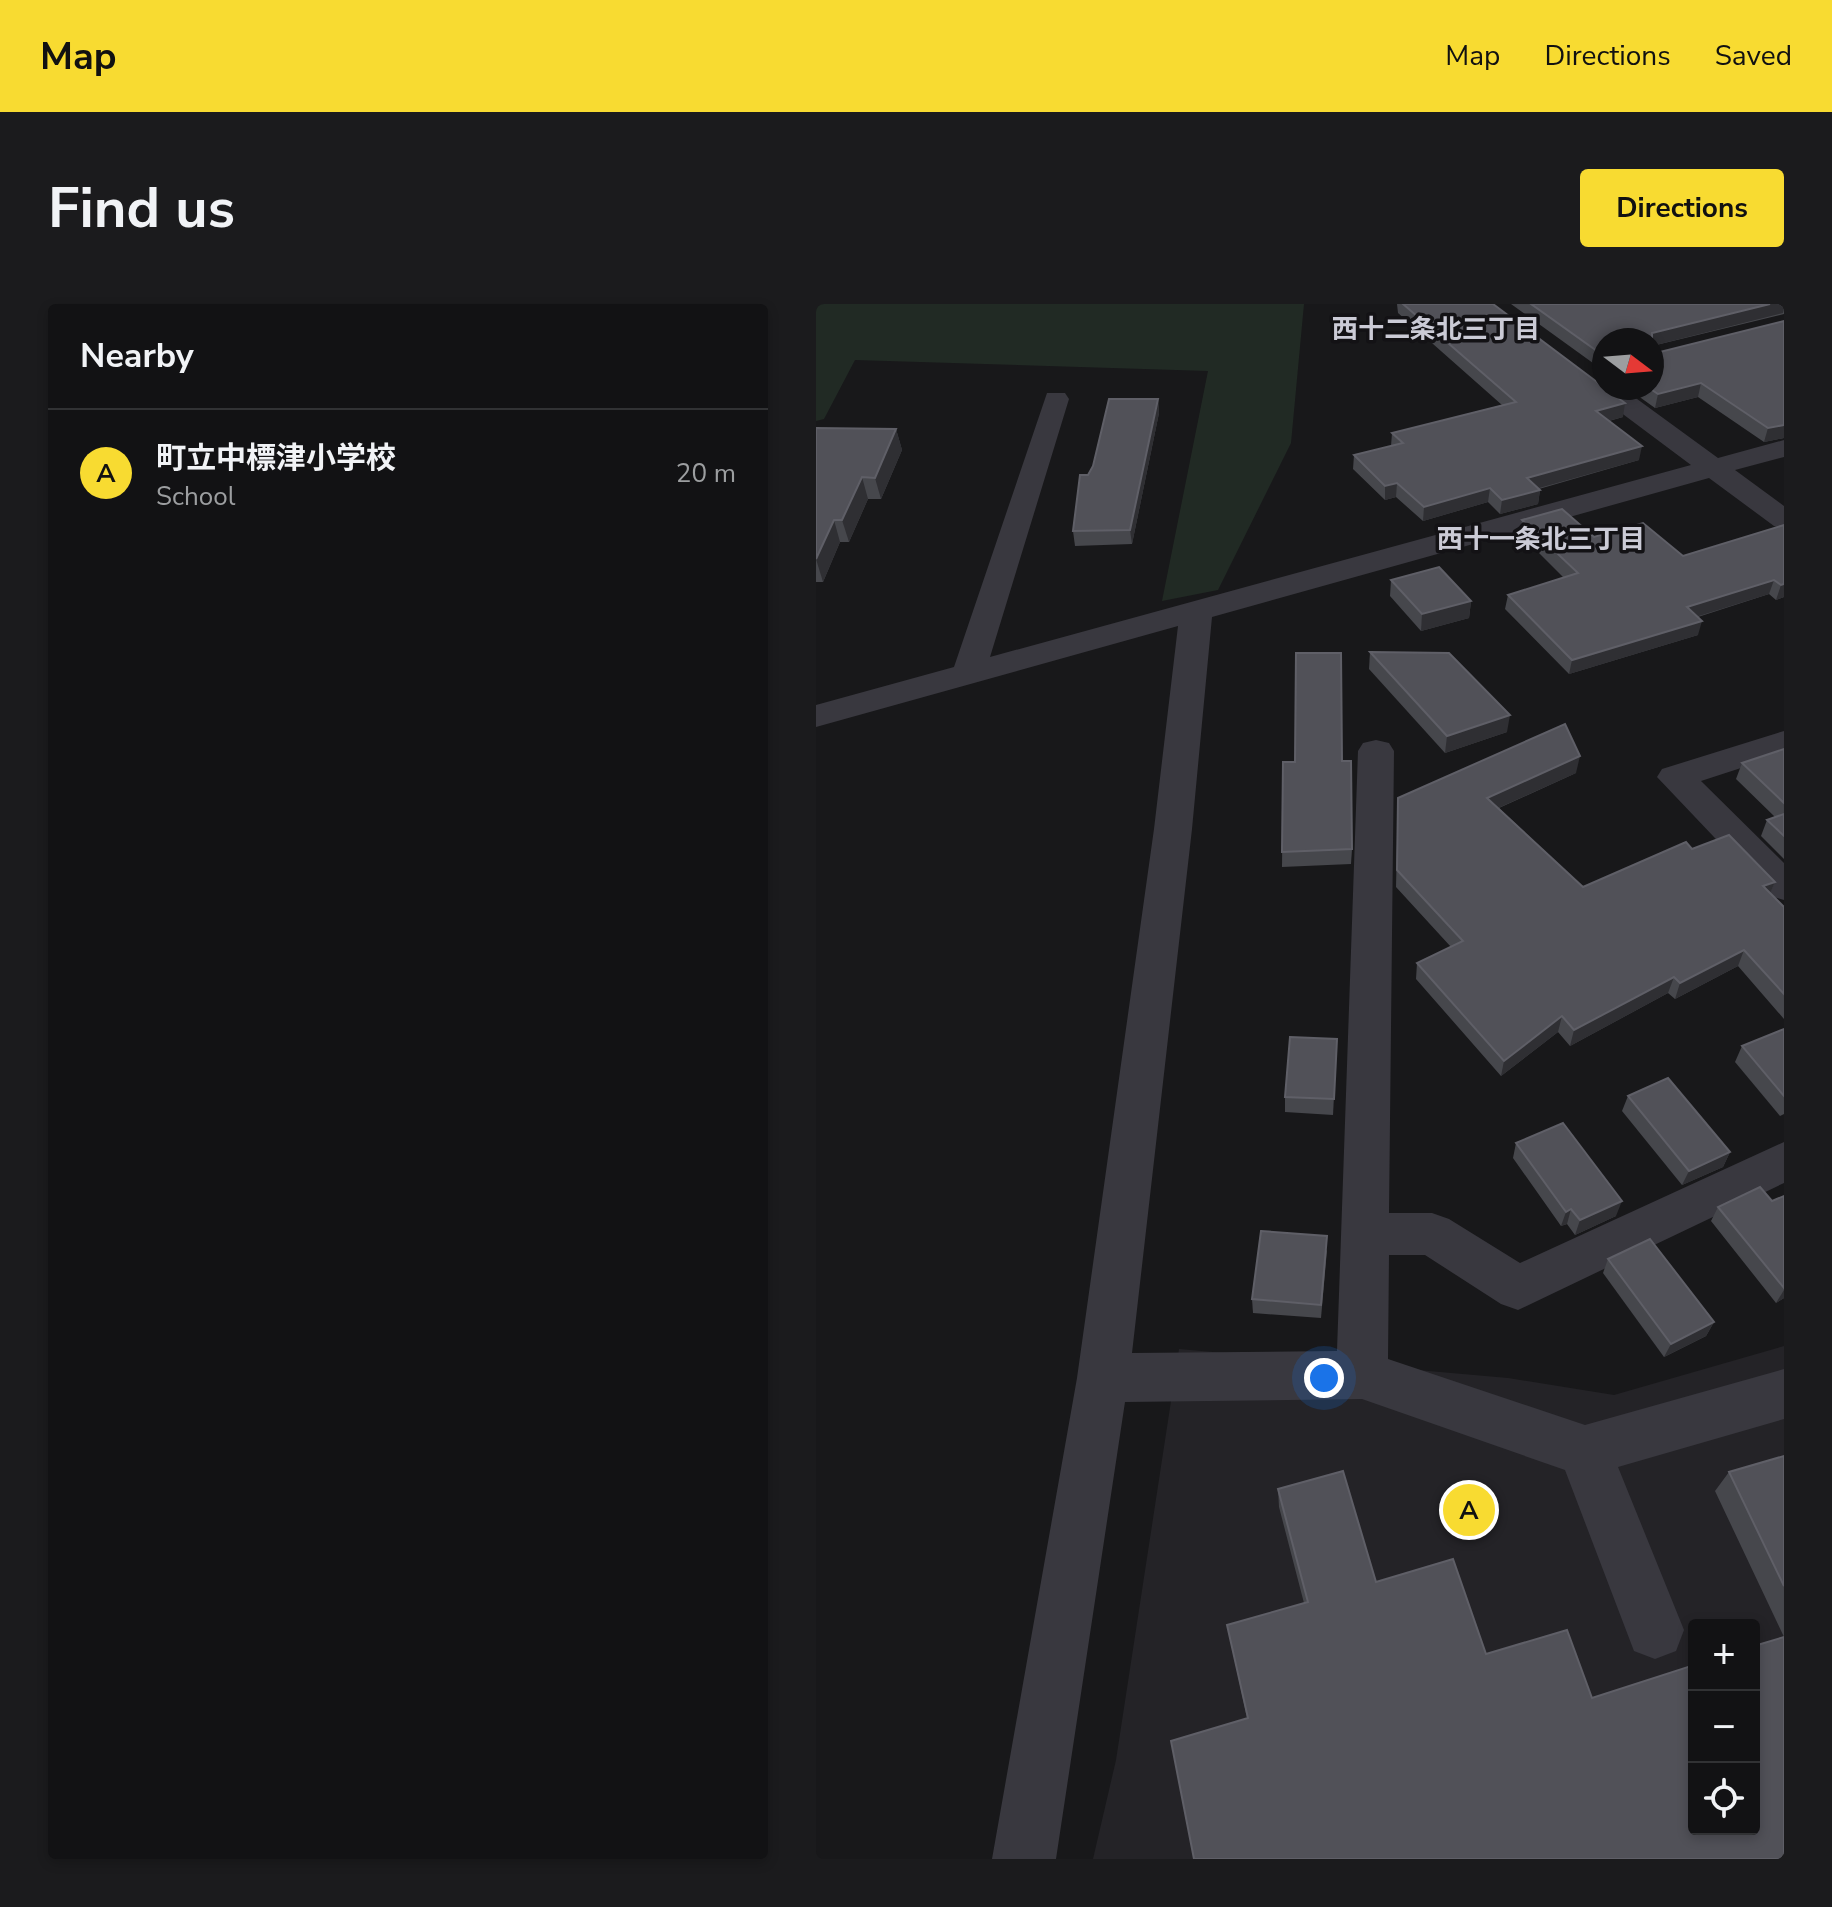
<!DOCTYPE html>
<html lang="en">
<head>
<meta charset="utf-8">
<style>
	body { margin:0; font-family:"Nunito Sans","Noto Sans JP",sans-serif; background:#1b1b1d; color:#f1f3f6 }
	.controls { position:absolute; right:24px; bottom:24px; display:grid; overflow:hidden; border-radius:8px; box-shadow:0 4px 12px #0003 }
	.controls button { width:72px; height:72px; display:grid; place-items:center; padding:0; border:0; border-bottom:2px solid #313234; background:#121214; color:#f1f3f6; font:40px sans-serif }
	.compass { position:absolute; left:776px; top:24px; width:72px; height:72px; border-radius:50%; background:#121214; box-shadow:0 4px 12px #0003; rotate:106deg }
	.you { position:absolute; left:508px; top:1074px; width:28px; height:28px; margin:-20px; border:6px solid #fff; border-radius:50%; background:#1a73e8; box-shadow:0 0 0 12px #1a73e833 }
	.badge { display:grid; place-items:center; width:52px; height:52px; border-radius:50%; background:#f8db31; color:#111; font-size:26px; font-weight:700 }
	.pin { position:absolute; translate:-50% -50%; border:4px solid #fff; box-shadow:0 2px 8px #0006 }
	.list { margin:0; padding:0; list-style:none }
	h2 { display:flex; justify-content:space-between; align-items:center; height:104px; margin:0; padding:0 32px; font-size:34px }
	h2 small { font-size:26px; font-weight:400; color:#9c9ea0 }
	.list li { display:grid; grid-template-columns:52px 1fr auto; gap:24px; align-items:center; box-sizing:border-box; height:128px; padding:0 32px; border-top:2px solid #313234 }
	.list b { display:block; font-size:30px; white-space:nowrap }
	.list p { margin:0; font-size:26px; white-space:nowrap; color:#9c9ea0 }
	.list em { font-size:26px; font-style:normal; color:#9c9ea0 }
	.icon { flex:none; width:44px; height:44px; fill:none; stroke:currentColor; stroke-width:2; stroke-linecap:round; stroke-linejoin:round }
	.map { position:relative; flex:none; width:968px; height:1555px; overflow:hidden; border-radius:8px }
	header { display:flex; align-items:center; gap:48px; box-sizing:border-box; height:112px; padding:0 40px; background:#f8db31; color:#111 }
	header strong { font-size:38px }
	nav { display:flex; gap:44px; margin-inline-start:auto; font-size:28px }
	.intro { display:flex; align-items:center; justify-content:space-between; box-sizing:border-box; height:192px; padding:0 48px }
	h1 { margin:0; font-size:56px }
	.button { padding:20px 36px; border-radius:8px; background:#f8db31; color:#111; font-size:28px; font-weight:700 }
	main { display:flex; gap:48px; padding:0 48px }
	aside { flex:1; background:#121214; border-radius:8px; box-shadow:0 4px 12px #0003 }
	.map>svg:first-child { display:block }
	.built { fill:#242327; fill-rule:evenodd }
	.green { fill:#212a24 }
	.lines { fill:none; stroke-linecap:round; stroke-linejoin:round }
	.minor { fill:#39383f; fill-rule:evenodd }
	.wall { fill:#46474c }
	.shaded-wall { fill:#2f2f33 }
	.building { fill:#515158; stroke:#5f5f67; stroke-width:2 }
	.labels { text-anchor:middle; dominant-baseline:central; stroke-width:7; stroke-linejoin:round; paint-order:stroke }
	.far-neighbourhood-label { font-size:26px; font-weight:bold; fill:#cbcbd6; stroke:#131215 }
</style>
</head>
<body>
<header>
<strong>Map</strong>
<nav><a>Map</a><a>Directions</a><a>Saved</a></nav>
</header>
<div class="intro"><h1>Find us</h1><a class="button">Directions</a></div>
<main>
<aside>
<h2>Nearby<small></small></h2>
<ul class="list">
<li><span class="badge">A</span><div><b>町立中標津小学校</b><p>School</p></div><em>20 m</em></li>
</ul>
</aside>
<div class="map">
<svg width="968" height="1555" viewBox="0 0 968 1555">
	<rect width="100%" height="100%" fill="#18181a"/>
	<path class="built" d="M 968,1042 L 968,1555 L 277,1555 L 300,1456 L 363,1045 L 692,1074 L 798,1091 ZM 878,1321 L 938,1321 L 938,1525 L 878,1525 Z"/>
	<path class="green" d="M 0,0 L 488,0 L 475,139 L 402,286 L 346,297 L 392,67 L 39,56 L 8,115 L 0,117 Z"/>
	<g class="lines">
		<g class="minor">
			<path d="M 788,76 L 788,84 L 806,84 L 902,154 L 968,136 L 968,153 L 919,166 L 968,202 L 968,225 L 958,222 L 893,174 L 396,313 L 376,525 L 316,1049 L 521,1047 L 542,447 L 547,439 L 560,436 L 573,439 L 578,447 L 573,909 L 616,909 L 633,915 L 704,959 L 968,838 L 968,879 L 702,1006 L 685,1000 L 609,951 L 573,951 L 572,1055 L 769,1121 L 968,1065 L 968,1115 L 802,1163 L 868,1326 L 860,1347 L 839,1355 L 818,1347 L 749,1166 L 546,1095 L 309,1098 L 240,1555 L 176,1555 L 261,1074 L 338,525 L 362,322 L 0,423 L 0,401 L 138,363 L 231,89 L 249,89 L 253,95 L 174,353 L 875,161 L 780,90 L 776,84 L 780,78 Z"/>
			<path d="M 968,427 L 968,450 L 885,477 L 968,559 L 968,596 L 954,592 L 841,473 L 846,465 Z"/>
		</g>
	</g>
	<g class="wall">
		<path d="M 581,0 L 677,0 L 807,113 L 793,117 L 823,156 L 723,185 L 724,186 L 722,200 L 684,210 L 672,198 L 607,217 L 580,193 L 569,196 L 537,165 L 538,151 L 575,142 L 576,129 L 686,101 L 582,9 Z"/>
		<path d="M 695,0 L 968,0 L 968,10 L 836,42 L 788,36 L 788,67 Z"/>
		<path d="M 968,17 L 968,134 L 948,138 L 882,93 L 839,104 L 811,84 L 836,84 L 840,49 Z"/>
		<path d="M 342,95 L 343,109 L 316,240 L 259,242 L 257,227 L 272,171 Z"/>
		<path d="M 0,124 L 80,125 L 86,146 L 65,195 L 52,195 L 33,238 L 24,238 L 7,278 L 0,278 Z"/>
		<path d="M 706,216 L 867,252 L 968,221 L 968,293 L 960,296 L 953,290 L 882,313 L 882,331 L 753,370 L 689,305 L 692,291 L 748,274 L 704,230 Z"/>
		<path d="M 575,276 L 655,297 L 653,314 L 605,327 L 574,292 Z"/>
		<path d="M 554,348 L 691,428 L 629,449 L 553,365 Z"/>
		<path d="M 968,445 L 968,555 L 945,532 L 951,516 L 959,513 L 920,475 L 926,459 Z"/>
		<path d="M 526,457 L 536,545 L 535,560 L 466,563 L 467,458 Z"/>
		<path d="M 760,469 L 683,504 L 767,583 L 876,545 L 959,578 L 954,589 L 968,603 L 968,715 L 922,662 L 859,695 L 852,689 L 754,742 L 742,728 L 685,772 L 600,675 L 601,659 L 635,643 L 580,583 L 582,494 Z"/>
		<path d="M 968,725 L 968,810 L 964,812 L 919,758 L 926,742 Z"/>
		<path d="M 521,735 L 517,811 L 469,808 L 469,793 Z"/>
		<path d="M 812,792 L 914,848 L 907,863 L 866,881 L 806,807 Z"/>
		<path d="M 700,839 L 800,912 L 759,931 L 751,920 L 745,922 L 697,854 Z"/>
		<path d="M 968,892 L 968,994 L 960,999 L 895,917 L 902,903 L 956,897 Z"/>
		<path d="M 511,946 L 505,1014 L 437,1009 L 436,995 Z"/>
		<path d="M 792,955 L 898,1018 L 890,1032 L 848,1053 L 787,969 Z"/>
		<path d="M 968,1152 L 968,1555 L 431,1414 L 411,1321 L 488,1299 L 463,1203 L 462,1185 L 560,1278 L 670,1350 L 776,1394 L 968,1333 L 899,1187 L 913,1168 Z"/>
	</g>
	<g class="shaded-wall">
		<path d="M 954,0 L 968,0 L 967,9 L 836,42 L 836,29 Z"/>
		<path d="M 885,79 L 882,93 L 839,104 L 842,90 Z"/>
		<path d="M 342,95 L 343,109 L 316,240 L 314,226 Z"/>
		<path d="M 809,99 L 807,113 L 777,121 L 780,107 Z"/>
		<path d="M 968,121 L 968,134 L 948,138 L 952,124 Z"/>
		<path d="M 80,125 L 86,146 L 65,195 L 59,174 Z"/>
		<path d="M 826,142 L 823,156 L 709,188 L 711,174 Z"/>
		<path d="M 46,173 L 52,195 L 33,238 L 26,216 Z"/>
		<path d="M 581,179 L 580,193 L 569,196 L 569,182 Z"/>
		<path d="M 674,184 L 672,198 L 607,217 L 608,203 Z"/>
		<path d="M 724,186 L 722,200 L 684,210 L 686,196 Z"/>
		<path d="M 18,216 L 24,238 L 7,278 L 0,255 Z"/>
		<path d="M 958,276 L 953,290 L 867,317 L 871,303 Z"/>
		<path d="M 968,280 L 968,293 L 960,296 L 965,281 Z"/>
		<path d="M 655,297 L 653,314 L 605,327 L 606,310 Z"/>
		<path d="M 886,317 L 882,331 L 753,370 L 756,356 Z"/>
		<path d="M 694,411 L 691,428 L 629,449 L 631,432 Z"/>
		<path d="M 764,452 L 760,469 L 669,510 L 671,494 Z"/>
		<path d="M 959,578 L 952,594 L 947,582 Z"/>
		<path d="M 928,646 L 922,662 L 859,695 L 864,679 Z"/>
		<path d="M 858,673 L 852,689 L 754,742 L 758,726 Z"/>
		<path d="M 746,712 L 742,728 L 685,772 L 688,757 Z"/>
		<path d="M 914,848 L 907,863 L 866,881 L 873,867 Z"/>
		<path d="M 806,897 L 800,912 L 759,931 L 764,916 Z"/>
		<path d="M 755,905 L 751,920 L 745,922 L 750,908 Z"/>
		<path d="M 968,986 L 968,994 L 960,999 Z"/>
		<path d="M 898,1018 L 890,1032 L 848,1053 L 855,1040 Z"/>
	</g>
	<g class="building">
		<path d="M 587,0 L 677,0 L 809,99 L 780,107 L 826,142 L 711,174 L 724,186 L 686,196 L 674,184 L 608,203 L 581,179 L 569,182 L 538,151 L 587,139 L 576,129 L 700,98 Z"/>
		<path d="M 715,0 L 954,0 L 836,29 L 836,41 L 836,36 L 788,36 L 788,52 Z"/>
		<path d="M 968,17 L 968,121 L 952,124 L 885,79 L 842,90 L 833,84 L 836,84 L 836,47 L 840,49 Z"/>
		<path d="M 293,95 L 342,95 L 314,226 L 257,227 L 264,171 L 272,171 L 277,162 Z"/>
		<path d="M 0,124 L 80,125 L 59,174 L 46,173 L 26,216 L 18,216 L 0,255 Z"/>
		<path d="M 746,205 L 778,233 L 827,219 L 867,252 L 968,221 L 968,280 L 965,281 L 958,276 L 871,303 L 886,317 L 756,356 L 692,291 L 762,269 L 706,216 Z"/>
		<path d="M 623,263 L 655,297 L 606,310 L 575,276 Z"/>
		<path d="M 554,348 L 633,349 L 694,411 L 631,432 Z"/>
		<path d="M 480,349 L 525,349 L 526,457 L 535,457 L 536,545 L 466,548 L 467,458 L 479,458 Z"/>
		<path d="M 749,420 L 764,452 L 671,494 L 767,583 L 870,538 L 876,545 L 913,531 L 959,578 L 947,582 L 968,603 L 968,690 L 928,646 L 864,679 L 858,673 L 758,726 L 746,712 L 688,757 L 601,659 L 647,637 L 581,566 L 582,494 Z"/>
		<path d="M 968,445 L 968,499 L 926,459 Z"/>
		<path d="M 968,510 L 968,532 L 951,516 Z"/>
		<path d="M 968,725 L 968,792 L 926,742 Z"/>
		<path d="M 474,733 L 521,735 L 518,795 L 469,793 Z"/>
		<path d="M 852,774 L 914,848 L 873,867 L 812,792 Z"/>
		<path d="M 747,819 L 806,897 L 764,916 L 755,905 L 750,908 L 700,839 Z"/>
		<path d="M 944,883 L 956,897 L 968,892 L 968,984 L 902,903 Z"/>
		<path d="M 445,927 L 511,932 L 505,1001 L 436,995 Z"/>
		<path d="M 834,935 L 898,1018 L 855,1040 L 792,955 Z"/>
		<path d="M 968,1152 L 968,1282 L 913,1168 Z"/>
		<path d="M 527,1167 L 560,1278 L 637,1255 L 670,1350 L 751,1326 L 776,1394 L 878,1361 L 878,1525 L 938,1525 L 938,1342 L 968,1333 L 968,1555 L 378,1555 L 355,1437 L 432,1414 L 411,1321 L 492,1298 L 462,1185 Z"/>
	</g>
	<g class="labels">
		<g class="far-neighbourhood-label">
			<text x="620" y="25">西十二条北三丁目</text>
			<text x="725" y="235">西十一条北三丁目</text>
		</g>
	</g>
</svg>
<div class="controls">
<button>+</button>
<button>−</button>
<button><svg class="icon" aria-label="locate" viewBox="0 0 24 24"><circle cx="12" cy="12" r="6"/><path d="M12 2v4M12 18v4M2 12h4M18 12h4"/></svg></button>
</div>
<svg class="compass" viewBox="-18 -18 36 36"><path d="M0-13l5 13h-10z" fill="#e53935"/><path d="M0 13l5-13h-10z" fill="#9c9ea0"/></svg>
<div class="you"></div>
<div class="pin badge" style="left:653px;top:1206px">A</div>
</div>
</main>
</body>
</html>
